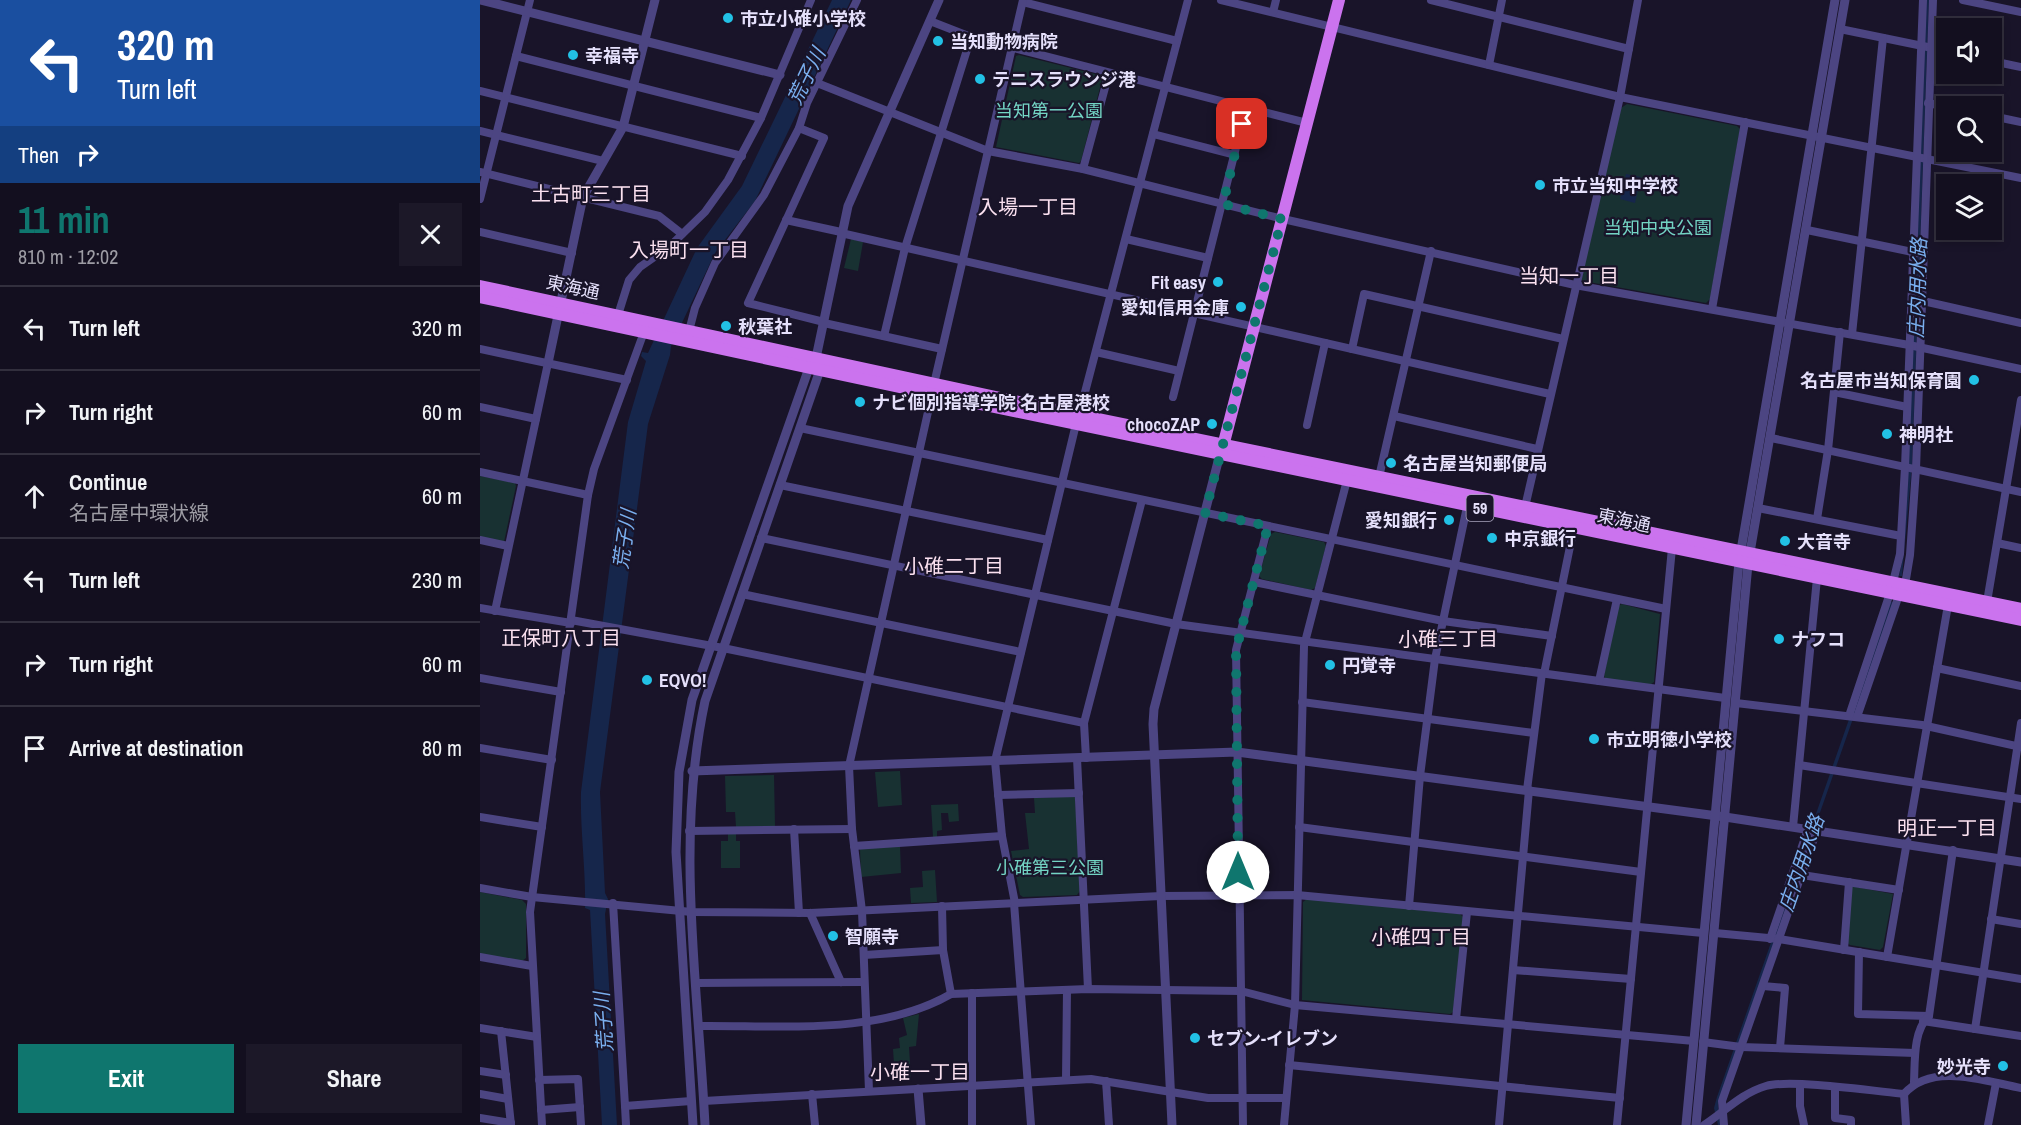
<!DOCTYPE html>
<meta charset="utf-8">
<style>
:root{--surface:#130f1f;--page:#1c1828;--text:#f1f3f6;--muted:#9d9ca4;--line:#322f3d;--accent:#0f766e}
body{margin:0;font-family:"Archivo Narrow","Noto Sans JP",sans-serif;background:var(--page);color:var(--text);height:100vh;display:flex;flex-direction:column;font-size:22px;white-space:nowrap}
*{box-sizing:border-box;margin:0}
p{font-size:20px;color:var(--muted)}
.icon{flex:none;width:33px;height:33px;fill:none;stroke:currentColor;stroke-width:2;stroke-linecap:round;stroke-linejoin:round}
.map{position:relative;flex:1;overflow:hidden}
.side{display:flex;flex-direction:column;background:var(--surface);width:480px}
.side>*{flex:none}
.top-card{background:#1a4fa0;color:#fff;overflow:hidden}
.buttons{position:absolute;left:1456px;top:18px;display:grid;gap:12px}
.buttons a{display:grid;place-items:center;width:66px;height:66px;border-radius:0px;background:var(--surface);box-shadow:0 3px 9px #0003,0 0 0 2px var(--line);font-size:30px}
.pin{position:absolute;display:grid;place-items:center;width:51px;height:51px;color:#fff;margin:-26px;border-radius:12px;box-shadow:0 3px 9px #0006}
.me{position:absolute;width:66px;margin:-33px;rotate:0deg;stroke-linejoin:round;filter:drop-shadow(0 0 4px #0008)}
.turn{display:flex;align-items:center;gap:21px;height:126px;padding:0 18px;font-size:27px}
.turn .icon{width:78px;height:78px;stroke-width:2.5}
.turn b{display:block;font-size:42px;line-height:51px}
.then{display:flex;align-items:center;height:57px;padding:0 18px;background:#0003;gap:12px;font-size:22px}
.round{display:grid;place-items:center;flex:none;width:63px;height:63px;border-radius:0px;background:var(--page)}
.summary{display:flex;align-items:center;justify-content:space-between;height:102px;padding:0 18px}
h1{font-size:36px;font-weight:800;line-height:45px;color:var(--accent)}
.cta{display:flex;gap:12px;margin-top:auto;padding:12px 18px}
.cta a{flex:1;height:69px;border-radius:0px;background:var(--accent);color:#fff;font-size:24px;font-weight:800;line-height:69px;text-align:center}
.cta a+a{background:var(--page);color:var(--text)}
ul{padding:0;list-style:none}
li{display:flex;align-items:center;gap:18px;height:84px;padding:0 18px;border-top:2px solid var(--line)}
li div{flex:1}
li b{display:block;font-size:22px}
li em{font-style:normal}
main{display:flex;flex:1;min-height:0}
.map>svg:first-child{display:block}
.green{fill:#183132}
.water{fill:#16264b}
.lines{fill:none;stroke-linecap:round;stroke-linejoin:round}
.minor{stroke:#4c4582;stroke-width:8}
.tertiary{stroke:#4c4582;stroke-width:9}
.primary{stroke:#cb73ee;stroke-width:12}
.route{stroke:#0f766e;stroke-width:10;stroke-dasharray:0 18}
.poi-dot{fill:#22c1e5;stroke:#191429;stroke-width:2}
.labels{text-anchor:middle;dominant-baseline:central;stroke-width:4.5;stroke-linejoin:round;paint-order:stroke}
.shield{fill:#191429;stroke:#a8a3bc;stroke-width:1.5}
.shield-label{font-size:16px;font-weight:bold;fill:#e5e0fb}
.poi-label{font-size:18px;font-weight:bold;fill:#e5e0fb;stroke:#191429;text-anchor:start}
.park-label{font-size:18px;fill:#73d4c4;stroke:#191429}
.street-label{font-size:18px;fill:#e5e0fb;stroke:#191429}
.water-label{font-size:20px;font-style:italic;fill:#7aafef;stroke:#191429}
.neighbourhood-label{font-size:20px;fill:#fbe1f0;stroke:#191429}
</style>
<main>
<section class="side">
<div class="top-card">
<div class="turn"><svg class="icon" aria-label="left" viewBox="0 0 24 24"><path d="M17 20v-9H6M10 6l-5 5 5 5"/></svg><div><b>320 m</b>Turn left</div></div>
<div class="then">Then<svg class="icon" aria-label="right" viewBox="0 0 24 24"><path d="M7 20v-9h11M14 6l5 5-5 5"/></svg></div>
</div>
<div class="summary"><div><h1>11 min</h1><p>810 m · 12:02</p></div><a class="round"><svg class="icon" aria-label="close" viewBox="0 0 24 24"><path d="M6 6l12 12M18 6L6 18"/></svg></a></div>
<ul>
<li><svg class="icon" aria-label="left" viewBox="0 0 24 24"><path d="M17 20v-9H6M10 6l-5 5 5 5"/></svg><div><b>Turn left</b></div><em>320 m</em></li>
<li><svg class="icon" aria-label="right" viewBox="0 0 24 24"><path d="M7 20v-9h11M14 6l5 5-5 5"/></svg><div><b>Turn right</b></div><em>60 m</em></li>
<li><svg class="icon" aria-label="ahead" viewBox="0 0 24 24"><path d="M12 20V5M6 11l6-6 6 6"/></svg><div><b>Continue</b><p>名古屋中環状線</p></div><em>60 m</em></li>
<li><svg class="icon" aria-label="left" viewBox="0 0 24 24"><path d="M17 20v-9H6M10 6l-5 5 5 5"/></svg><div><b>Turn left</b></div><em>230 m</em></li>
<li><svg class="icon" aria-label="right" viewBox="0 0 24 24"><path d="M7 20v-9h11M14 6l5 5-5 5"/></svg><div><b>Turn right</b></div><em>60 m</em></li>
<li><svg class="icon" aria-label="arrive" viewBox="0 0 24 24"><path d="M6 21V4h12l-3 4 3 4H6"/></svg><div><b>Arrive at destination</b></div><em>80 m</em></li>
</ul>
<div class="cta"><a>Exit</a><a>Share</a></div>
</section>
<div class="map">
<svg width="1541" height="1125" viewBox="0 0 1541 1125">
<rect width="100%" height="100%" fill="#191429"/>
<!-- green -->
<g class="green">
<polygon points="539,55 623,76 601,161 599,163 516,147 536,56"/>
<polygon points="1147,104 1257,126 1260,129 1230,299 1226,303 1103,281 1100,278 1141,108"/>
<polygon points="371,239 383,242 378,271 364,268"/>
<polygon points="0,476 35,483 36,486 24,542 0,537"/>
<polygon points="795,532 844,542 846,546 835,588 831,590 782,579 779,576 791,534"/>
<polygon points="1142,604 1180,614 1174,682 1170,685 1126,679 1124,676 1138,606"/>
<polygon points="420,771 422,805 398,807 395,772"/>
<polygon points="294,775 295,826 256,827 255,812 246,812 245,776"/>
<polygon points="595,796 600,891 597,895 543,897 540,895 531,851 549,849 545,813 555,813 554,798"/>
<polygon points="478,804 479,821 469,822 468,813 461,813 462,830 457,831 457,837 453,837 451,805"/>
<polygon points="248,834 256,834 256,841 260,841 260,868 241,868 241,841 248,841"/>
<polygon points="420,846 421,873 381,877 380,849"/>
<polygon points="455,870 457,902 431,903 430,888 443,887 442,871"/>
<polygon points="1371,886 1413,894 1403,947 1400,950 1370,945 1366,942"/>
<polygon points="0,892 42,900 46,904 46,958 42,961 0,954"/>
<polygon points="827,899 980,914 983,917 973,1012 970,1014 822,1000 823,902"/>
<polygon points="439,1014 436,1046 429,1047 431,1078 415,1079 413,1049 420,1048 419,1038 427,1035 423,1018"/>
</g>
<!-- water -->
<g class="water">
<path d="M352 0H371L275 201 235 253 191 346 190 355 168 424 120 792 125 893 128 899 125 914 137 1125H122L110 910 105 908C106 869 100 831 101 792L148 422 166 361 161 356 162 352 168 353 217 248 262 186Z"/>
<polygon points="1446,0 1449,0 1432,465 1422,576 1419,576 1424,553"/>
<polygon points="1146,174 1161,177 1155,203 1140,199"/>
<polygon points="1410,602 1414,602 1240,1097 1238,1105 1241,1125 1238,1125 1234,1108 1237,1097"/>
</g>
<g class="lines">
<!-- minor -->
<g class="minor">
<polyline points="741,0 1140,97 1541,178"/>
<polyline points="951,0 1149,49"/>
<polyline points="1483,0 1541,12"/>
<polyline points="543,2 697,41"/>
<polyline points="793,12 796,0"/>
<polyline points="450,21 491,37 827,123"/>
<polyline points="1360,29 1467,51"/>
<polyline points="36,56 281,118"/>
<polyline points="1512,61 1541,67"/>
<polyline points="1009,65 1022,0"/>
<polyline points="337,83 508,151 603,169 803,219 1095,285 1429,345 1541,369"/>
<polyline points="0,91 262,156"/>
<polyline points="1448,103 1467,107"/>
<polyline points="1512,116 1541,122"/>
<polyline points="319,128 344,138 268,303 344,322"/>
<polyline points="0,131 123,161"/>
<polyline points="673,134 755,155"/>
<polyline points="603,169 629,73"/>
<polyline points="0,172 179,216 202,234"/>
<polyline points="0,199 50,0"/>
<polyline points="306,220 361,232"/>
<polyline points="1327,230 1437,253"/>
<polyline points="0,232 92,253"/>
<polyline points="361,233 1070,394"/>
<polyline points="646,239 728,258"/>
<polyline points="1443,301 1541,323"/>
<polyline points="1232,309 1265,122"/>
<polyline points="138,315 149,280 160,267 190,246 225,212 248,180 281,118 331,0"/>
<polyline points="344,323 462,349"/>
<polyline points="209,331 215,308 235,263 284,195 319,128 327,103 377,0"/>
<polyline points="1372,334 1403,38"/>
<polyline points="404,336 425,248 491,37"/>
<polyline points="0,349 147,380"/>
<polyline points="872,349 884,294 1083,339"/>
<polyline points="616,352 699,371"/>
<polyline points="454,384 543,0"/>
<polyline points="1354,392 1427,407"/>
<polyline points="693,397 766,108"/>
<polyline points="0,407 56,419"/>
<polyline points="599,415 708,0"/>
<polyline points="914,416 1057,449"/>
<polyline points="827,425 845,343"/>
<polyline points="320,428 1186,609"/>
<polyline points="1291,438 1541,492"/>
<polyline points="0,472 108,495"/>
<polyline points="899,477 951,251"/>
<polyline points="300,485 568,540"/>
<polyline points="1045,507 1140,97 1158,0"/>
<polyline points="1278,508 1421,536"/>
<polyline points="1337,519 1348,450 1360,332"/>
<polyline points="281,538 696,624 1245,698"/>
<polyline points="0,540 28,546"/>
<polyline points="1517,543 1541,548"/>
<polyline points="774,582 963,621 1072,636"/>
<polyline points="1413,582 1420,554 1425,467 1443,0"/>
<polyline points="1425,585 1430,555 1436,469 1453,0"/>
<polyline points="262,594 541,652"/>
<polyline points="1507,602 1541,400"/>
<polyline points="0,608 91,623"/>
<polyline points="15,611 68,363"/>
<polyline points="91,620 243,648 604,723"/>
<polyline points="1457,668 1541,686"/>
<polyline points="1064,674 1094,527"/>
<polyline points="0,678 81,692"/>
<polyline points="1119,681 1137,599"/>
<polyline points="822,702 1054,733"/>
<polyline points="1256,703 1442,725 1541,747"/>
<polyline points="1369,716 1410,593"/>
<polyline points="1377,717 1419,595"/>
<polyline points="0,748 72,760"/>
<polyline points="597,758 608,989"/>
<polyline points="606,758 604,723 662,500"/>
<polyline points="1319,765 1541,799"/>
<polyline points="1047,790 1062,673"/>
<polyline points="518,795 599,793"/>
<polyline points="0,817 62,827"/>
<polyline points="819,827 1161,872"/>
<polyline points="1313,827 1337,578"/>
<polyline points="314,829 319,913"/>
<polyline points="209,831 372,829"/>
<polyline points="374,846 522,836"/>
<polyline points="1322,875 1419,890"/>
<polyline points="0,888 52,897 212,912 330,913 681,896 817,895 1223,933"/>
<polyline points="133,903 145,1106 211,1101"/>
<polyline points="534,903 551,1125"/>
<polyline points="535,903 522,836 515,761 596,424"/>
<polyline points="462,906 463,950 471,994 608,989 761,991 815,1005 1214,1041"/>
<polyline points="929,906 940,776 955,659 988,502"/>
<polyline points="330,913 361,982"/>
<polyline points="1511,919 1541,924"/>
<polyline points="1235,933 1299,939 1541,979"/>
<polyline points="1290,939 1328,829"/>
<polyline points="1364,950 1369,882"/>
<polyline points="1379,952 1378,1014 1449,1016"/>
<polyline points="384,955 463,950"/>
<polyline points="0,957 52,966"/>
<polyline points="1407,957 1468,605"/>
<polyline points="1033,970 1151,979"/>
<polyline points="217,983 383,982"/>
<polyline points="1283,986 1305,988 1300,1048"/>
<polyline points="492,993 492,1125"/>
<polyline points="976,1019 987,912"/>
<polyline points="1443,1021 1541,1036"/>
<path d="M219 1026C301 1025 398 1036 471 994"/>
<polyline points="0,1028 57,1037"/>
<polyline points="1495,1029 1541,723"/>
<polyline points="21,1031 31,1125"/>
<polyline points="1223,1042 1261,1047 1435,1053"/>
<polyline points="809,1065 1140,1098"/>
<polyline points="0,1071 26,1075"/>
<polyline points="59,1080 98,1079 101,1125"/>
<polyline points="586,1080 587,990"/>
<polyline points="626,1081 629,1125"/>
<path d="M1434 1082C1435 1062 1433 1030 1449 1016L1473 850"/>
<polyline points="1320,1085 1320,1106 1324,1125"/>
<polyline points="1355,1088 1355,1118 1371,1120 1371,1125"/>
<polyline points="389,1091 382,911 372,829 369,766 452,394"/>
<polyline points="0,1094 28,1099"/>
<polyline points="332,1094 335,1125"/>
<polyline points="1424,1094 1426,1125"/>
<polyline points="224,1101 611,1079 728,1098 806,1098"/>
<polyline points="145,1106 146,1125"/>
<polyline points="61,1110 100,1107"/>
<polyline points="0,1118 31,1123"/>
<polyline points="62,1125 50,912 108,495 114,469 164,332"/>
<polyline points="763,1125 756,650 788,526"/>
<polyline points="804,1125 815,1005 824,646 867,480"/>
<polyline points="1019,1125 1049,790"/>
<polyline points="1137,1125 1192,548"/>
<path d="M1224 1125C1244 1112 1262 1093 1286 1086 1310 1079 1394 1091 1424 1094 1452 1062 1504 1081 1541 1088"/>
<polyline points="1244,1125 1242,1101 1337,830"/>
<polyline points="1508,1125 1516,1083"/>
</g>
<!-- tertiary -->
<g class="tertiary">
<polyline points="1,0 300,75"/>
<polyline points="68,363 103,197 143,127 175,0"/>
<polyline points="212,771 757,752 1245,817 1541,862"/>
<polyline points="438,1089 441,1125"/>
<polyline points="213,1125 196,852 199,772 212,700 330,365"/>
<path d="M225 1125C218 984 195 841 225 701L340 370 336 358 368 206 459 0"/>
<polyline points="692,1125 673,724 674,709 740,454"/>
<polyline points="1206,1125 1259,562 1355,0"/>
<polyline points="1216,1125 1268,564 1365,0"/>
</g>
<!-- primary -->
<g class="primary">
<polyline points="0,286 599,415 1541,609"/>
<polyline points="0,297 452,394 1541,620"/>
<polyline points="742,450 859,0"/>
</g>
</g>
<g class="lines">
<!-- route -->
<polyline class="route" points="758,872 756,650 788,526 725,513 802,219 743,204 762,124"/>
</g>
<!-- markers -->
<g class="poi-dot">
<circle cx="248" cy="18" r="6"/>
<circle cx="458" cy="41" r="6"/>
<circle cx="93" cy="55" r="6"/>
<circle cx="500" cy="79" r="6"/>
<circle cx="1060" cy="185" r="6"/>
<circle cx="738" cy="282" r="6"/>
<circle cx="761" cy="307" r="6"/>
<circle cx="246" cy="326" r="6"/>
<circle cx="1494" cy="380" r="6"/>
<circle cx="380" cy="402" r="6"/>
<circle cx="732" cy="424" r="6"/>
<circle cx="1407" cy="434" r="6"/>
<circle cx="911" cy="463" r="6"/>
<circle cx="969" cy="520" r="6"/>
<circle cx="1012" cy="538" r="6"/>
<circle cx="1305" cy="541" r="6"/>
<circle cx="1299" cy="639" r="6"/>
<circle cx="850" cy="665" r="6"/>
<circle cx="167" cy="680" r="6"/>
<circle cx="1114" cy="739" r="6"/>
<circle cx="353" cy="936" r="6"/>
<circle cx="715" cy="1038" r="6"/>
<circle cx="1523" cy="1066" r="6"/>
</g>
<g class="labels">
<!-- shield labels -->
<rect class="shield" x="986.5" y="495" width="27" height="26" rx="4.5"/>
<g class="shield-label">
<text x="1000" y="508">59</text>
</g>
<!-- poi labels -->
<g class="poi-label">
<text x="260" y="18">市立小碓小学校</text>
<text x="470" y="41">当知動物病院</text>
<text x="105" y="55">幸福寺</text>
<text x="512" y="79">テニスラウンジ港</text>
<text x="1072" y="185">市立当知中学校</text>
<text x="726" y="282" text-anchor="end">Fit easy</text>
<text x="749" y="307" text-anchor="end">愛知信用金庫</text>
<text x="258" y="326">秋葉社</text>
<text x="1482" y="380" text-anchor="end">名古屋市当知保育園</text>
<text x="392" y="402">ナビ個別指導学院 名古屋港校</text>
<text x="720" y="424" text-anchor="end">chocoZAP</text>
<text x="1419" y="434">神明社</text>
<text x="923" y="463">名古屋当知郵便局</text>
<text x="957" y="520" text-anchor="end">愛知銀行</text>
<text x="1024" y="538">中京銀行</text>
<text x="1317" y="541">大音寺</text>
<text x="1311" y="639">ナフコ</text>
<text x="862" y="665">円覚寺</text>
<text x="179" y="680">EQVO!</text>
<text x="1126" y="739">市立明徳小学校</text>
<text x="365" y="936">智願寺</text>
<text x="727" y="1038">セブン-イレブン</text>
<text x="1511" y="1066" text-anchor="end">妙光寺</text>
</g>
<!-- park labels -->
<g class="park-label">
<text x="569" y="110">当知第一公園</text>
<text x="1178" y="227">当知中央公園</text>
<text x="570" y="867">小碓第三公園</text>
</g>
<!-- street labels -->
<g class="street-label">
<text transform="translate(93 287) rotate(12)">東海通</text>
<text transform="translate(1144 520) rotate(12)">東海通</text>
</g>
<!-- water labels -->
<g class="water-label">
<text transform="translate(326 76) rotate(-64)">荒子川</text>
<text transform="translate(1437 288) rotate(-88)">庄内用水路</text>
<text transform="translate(144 539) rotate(-82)">荒子川</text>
<text transform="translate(1321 863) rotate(-71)">庄内用水路</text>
<text transform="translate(123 1022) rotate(-94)">荒子川</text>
</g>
<!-- neighbourhood labels -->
<g class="neighbourhood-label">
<text x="111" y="193">土古町三丁目</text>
<text x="548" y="206">入場一丁目</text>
<text x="209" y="249">入場町一丁目</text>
<text x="1089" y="275">当知一丁目</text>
<text x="474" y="565">小碓二丁目</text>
<text x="81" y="637">正保町八丁目</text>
<text x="968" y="638">小碓三丁目</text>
<text x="1467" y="827">明正一丁目</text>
<text x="941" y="936">小碓四丁目</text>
<text x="440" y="1071">小碓一丁目</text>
</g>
</g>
</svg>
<div class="buttons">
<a><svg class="icon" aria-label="sound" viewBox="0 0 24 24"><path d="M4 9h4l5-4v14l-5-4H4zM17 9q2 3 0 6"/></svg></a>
<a><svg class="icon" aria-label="search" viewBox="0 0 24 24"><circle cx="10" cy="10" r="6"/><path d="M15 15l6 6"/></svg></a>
<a><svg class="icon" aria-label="layers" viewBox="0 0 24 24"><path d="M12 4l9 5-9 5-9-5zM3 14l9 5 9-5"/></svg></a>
</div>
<div class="pin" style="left:762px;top:124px;background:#d93025"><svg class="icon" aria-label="arrive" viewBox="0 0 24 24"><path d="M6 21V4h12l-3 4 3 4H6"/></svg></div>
<svg class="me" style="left:758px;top:872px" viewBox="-20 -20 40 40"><circle r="19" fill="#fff"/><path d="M0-13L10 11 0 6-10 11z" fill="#0f766e"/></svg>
</div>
</main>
